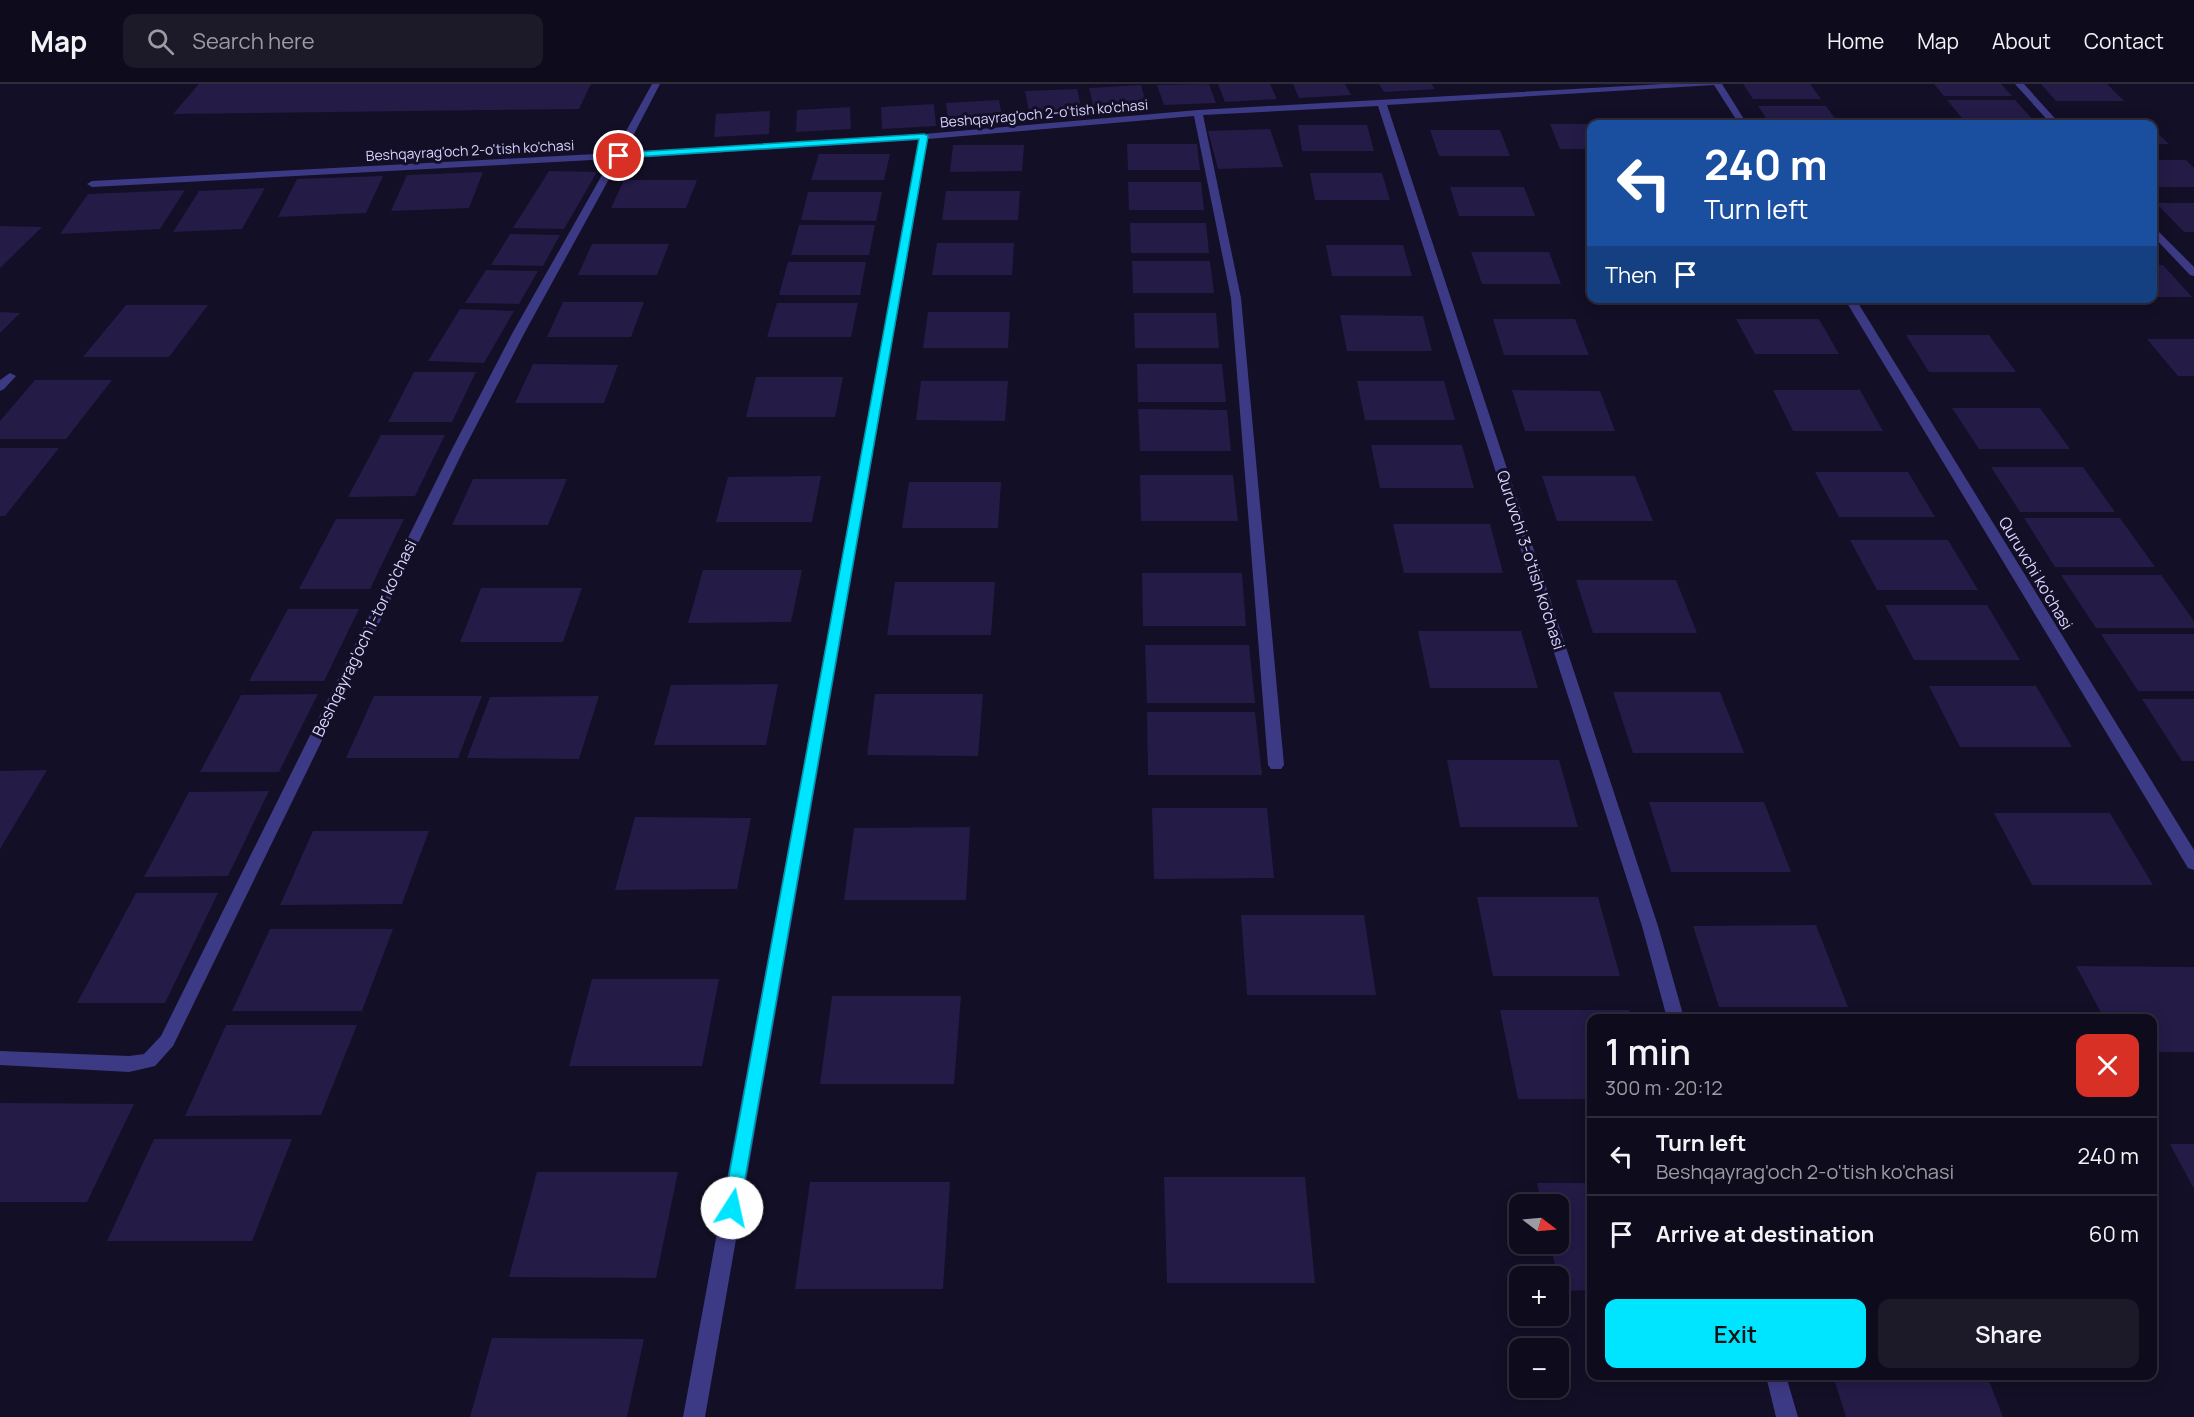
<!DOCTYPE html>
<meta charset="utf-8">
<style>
:root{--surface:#0e0b1c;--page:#1c1929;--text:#f1f3f6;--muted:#9b9ba3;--line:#2e2b3b;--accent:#00e5ff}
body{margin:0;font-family:Manrope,sans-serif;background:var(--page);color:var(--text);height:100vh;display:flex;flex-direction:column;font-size:22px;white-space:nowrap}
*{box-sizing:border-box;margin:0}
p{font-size:20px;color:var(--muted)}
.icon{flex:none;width:33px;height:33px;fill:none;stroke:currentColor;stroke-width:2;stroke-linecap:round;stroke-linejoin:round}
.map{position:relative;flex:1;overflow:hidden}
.side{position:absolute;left:1587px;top:930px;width:570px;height:366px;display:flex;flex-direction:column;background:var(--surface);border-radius:12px;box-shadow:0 3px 15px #0003,0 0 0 2px var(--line)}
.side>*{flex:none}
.hud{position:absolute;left:1587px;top:36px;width:570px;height:183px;border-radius:12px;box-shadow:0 3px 15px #0003,0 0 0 2px var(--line);background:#1a4fa0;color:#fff;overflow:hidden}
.needle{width:39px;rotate:106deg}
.fabs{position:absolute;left:1509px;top:1110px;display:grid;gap:12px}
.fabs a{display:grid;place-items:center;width:60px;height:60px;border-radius:12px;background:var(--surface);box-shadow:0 3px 15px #0003,0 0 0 2px var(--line);font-size:30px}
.pin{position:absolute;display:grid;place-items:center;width:51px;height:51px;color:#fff;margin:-26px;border:3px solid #fff;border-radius:50%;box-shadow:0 2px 6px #0007}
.me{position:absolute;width:66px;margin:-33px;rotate:10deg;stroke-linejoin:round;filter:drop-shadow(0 0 4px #0008)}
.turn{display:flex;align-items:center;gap:21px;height:126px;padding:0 18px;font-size:27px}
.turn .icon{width:78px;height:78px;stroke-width:2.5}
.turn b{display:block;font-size:42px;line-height:51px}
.then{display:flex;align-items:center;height:57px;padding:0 18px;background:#0003;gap:12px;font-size:22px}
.round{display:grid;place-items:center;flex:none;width:63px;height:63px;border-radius:12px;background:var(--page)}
.overview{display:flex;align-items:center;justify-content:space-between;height:102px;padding:0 18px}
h1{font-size:36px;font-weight:600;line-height:45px}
.cta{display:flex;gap:12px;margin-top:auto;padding:12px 18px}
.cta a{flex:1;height:69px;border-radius:12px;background:var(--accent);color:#111;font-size:24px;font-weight:600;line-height:69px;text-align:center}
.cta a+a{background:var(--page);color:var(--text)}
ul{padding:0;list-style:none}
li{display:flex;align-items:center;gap:18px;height:78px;padding:0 18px;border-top:2px solid var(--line)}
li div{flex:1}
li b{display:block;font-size:22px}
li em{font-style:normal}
header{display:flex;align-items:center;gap:36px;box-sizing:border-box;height:84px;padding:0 30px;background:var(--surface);border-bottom:2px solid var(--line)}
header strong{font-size:28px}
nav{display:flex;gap:33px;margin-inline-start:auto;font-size:21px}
.search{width:420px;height:54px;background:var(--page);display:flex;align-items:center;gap:15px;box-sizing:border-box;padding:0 21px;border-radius:12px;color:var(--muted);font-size:22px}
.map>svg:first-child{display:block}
.building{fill:#241b47}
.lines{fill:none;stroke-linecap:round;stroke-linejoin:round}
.minor{fill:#3d3a85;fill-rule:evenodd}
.route{fill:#00e5ff;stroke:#0095a6;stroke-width:1.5}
.labels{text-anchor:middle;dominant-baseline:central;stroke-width:6;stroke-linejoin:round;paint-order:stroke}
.far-street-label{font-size:14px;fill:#d9d4ff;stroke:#130f26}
.street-label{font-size:16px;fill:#d9d4ff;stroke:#130f26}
</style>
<header>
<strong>Map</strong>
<div class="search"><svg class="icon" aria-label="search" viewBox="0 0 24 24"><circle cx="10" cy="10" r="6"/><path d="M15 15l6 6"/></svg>Search here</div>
<nav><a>Home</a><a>Map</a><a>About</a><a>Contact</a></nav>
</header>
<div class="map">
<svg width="2194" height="1333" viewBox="0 0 2194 1333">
<rect width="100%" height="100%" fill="#130f26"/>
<!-- building -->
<g class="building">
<polygon points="199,0 591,0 579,25 173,30"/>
<polygon points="1209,0 1216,19 1164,21 1157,1"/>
<polygon points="1218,0 1270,0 1277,15 1225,18"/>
<polygon points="1293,0 1345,0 1351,11 1299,14"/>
<polygon points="1379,0 1431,0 1435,5 1384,8"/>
<polygon points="1743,0 1810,0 1821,15 1753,15"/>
<polygon points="1934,0 2001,0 2012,12 1944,12"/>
<polygon points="2041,0 2107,0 2124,17 2056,17"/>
<polygon points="1141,1 1147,22 1094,25 1089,4"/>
<polygon points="1077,5 1082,26 1029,28 1025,7"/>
<polygon points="999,16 1003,38 948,41 946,19"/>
<polygon points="1947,16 2015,16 2037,40 1967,40"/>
<polygon points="934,20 936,42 882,45 881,23"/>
<polygon points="1758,22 1826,22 1839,40 1770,40"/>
<polygon points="850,23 851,45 796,48 797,26"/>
<polygon points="770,27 769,50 714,53 716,30"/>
<polygon points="2075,35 2144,35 2149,40 2080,40"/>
<polygon points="1550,40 1592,40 1592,65 1560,65"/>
<polygon points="1298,41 1367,41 1374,67 1302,67"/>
<polygon points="2152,44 2169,60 2152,60"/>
<polygon points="1270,45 1283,83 1218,85 1208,47"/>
<polygon points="1430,46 1500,46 1510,72 1439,72"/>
<polygon points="1127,60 1197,60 1200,86 1128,86"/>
<polygon points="953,61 1024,61 1022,87 950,88"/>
<polygon points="819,70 890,70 884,96 811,96"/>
<polygon points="2152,76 2186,76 2194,84 2194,103 2152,103"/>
<polygon points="549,87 597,88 564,145 513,144"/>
<polygon points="483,88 469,124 391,127 407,91"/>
<polygon points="1310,89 1382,89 1390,116 1315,116"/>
<polygon points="383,92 366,129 278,133 297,95"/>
<polygon points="624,96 697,96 686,124 611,124"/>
<polygon points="1128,98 1201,98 1204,126 1129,126"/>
<polygon points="1450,103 1524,103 1535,132 1459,132"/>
<polygon points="265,104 242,145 173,148 199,107"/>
<polygon points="185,106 160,145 60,150 88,110"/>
<polygon points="946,107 1020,107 1018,136 942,136"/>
<polygon points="808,108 882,108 876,137 801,136"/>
<polygon points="2156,119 2194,119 2194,148 2184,148"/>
<polygon points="1130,139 1206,139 1209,169 1131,169"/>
<polygon points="799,141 875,141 869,171 791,171"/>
<polygon points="0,142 42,143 0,184"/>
<polygon points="510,150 560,151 543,182 491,181"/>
<polygon points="937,159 1014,159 1012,191 932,191"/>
<polygon points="592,160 669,160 657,191 578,191"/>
<polygon points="1326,161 1403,161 1412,192 1332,192"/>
<polygon points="1471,168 1549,168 1561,200 1482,200"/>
<polygon points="1132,177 1210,177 1214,209 1133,209"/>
<polygon points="788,178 866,178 860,211 779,211"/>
<polygon points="2152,181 2163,181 2192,213 2152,213"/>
<polygon points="486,186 538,187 519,220 465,219"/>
<polygon points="563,218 644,218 631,253 547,253"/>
<polygon points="777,219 858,219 851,253 767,253"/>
<polygon points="126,221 208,221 169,273 83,273"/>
<polygon points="460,225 514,227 484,279 428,277"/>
<polygon points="0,228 20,229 0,249"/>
<polygon points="928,228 1010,228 1008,264 923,264"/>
<polygon points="1134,229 1216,229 1219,264 1135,264"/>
<polygon points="1340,231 1423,232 1432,267 1347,267"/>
<polygon points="1493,235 1575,235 1589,271 1504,271"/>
<polygon points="1736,235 1819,235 1839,270 1755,270"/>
<polygon points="1906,251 1989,251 2016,288 1929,288"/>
<polygon points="2147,255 2194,255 2194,292 2178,292"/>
<polygon points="533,280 618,281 604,319 515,319"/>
<polygon points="1137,280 1222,280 1226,318 1138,318"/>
<polygon points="414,288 476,288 452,338 388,338"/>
<polygon points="756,293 843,293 835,333 746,333"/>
<polygon points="35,296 112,296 66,355 0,355 0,337"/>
<polygon points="921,297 1008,297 1005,337 916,336"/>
<polygon points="1357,297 1444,297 1455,336 1365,336"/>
<polygon points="1512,306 1600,307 1615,347 1525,347"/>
<polygon points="1773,306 1860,306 1883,347 1793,347"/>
<polygon points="1952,324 2040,324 2070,365 1979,365"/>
<polygon points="1138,325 1227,326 1231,367 1140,367"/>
<polygon points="381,351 445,351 415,412 348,413"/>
<polygon points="1371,361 1462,361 1474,404 1380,404"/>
<polygon points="0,364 59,364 5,432 0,432"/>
<polygon points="1991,383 2083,383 2115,428 2020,428"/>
<polygon points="1815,388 1908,388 1935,433 1839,433"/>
<polygon points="1140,391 1233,391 1238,437 1141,437"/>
<polygon points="821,392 812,438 716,438 728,393"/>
<polygon points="1542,392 1635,392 1653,437 1557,437"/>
<polygon points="473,395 567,395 548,441 452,441"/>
<polygon points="909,398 1001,398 998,444 902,444"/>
<polygon points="2024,434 2120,434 2155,483 2055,483"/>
<polygon points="336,435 404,435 370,505 299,505"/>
<polygon points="1393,440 1490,440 1503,489 1404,489"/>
<polygon points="1850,456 1948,456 1978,506 1877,506"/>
<polygon points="703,486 802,486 791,538 688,539"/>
<polygon points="1142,489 1242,489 1246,542 1143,542"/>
<polygon points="2061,491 2161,491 2194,537 2194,544 2096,544"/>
<polygon points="1576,496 1676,496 1697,549 1593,549"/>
<polygon points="895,498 995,498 991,551 887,551"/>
<polygon points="481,504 582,504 563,558 460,558"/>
<polygon points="1885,521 1987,521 2020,576 1914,576"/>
<polygon points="288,525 359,525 324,597 249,597"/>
<polygon points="1418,547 1521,547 1538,604 1430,604"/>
<polygon points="2101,550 2194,550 2194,607 2138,607"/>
<polygon points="1145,561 1249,561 1255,619 1147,619"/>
<polygon points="778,600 766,661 654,661 671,601"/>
<polygon points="1929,602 2036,602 2072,663 1960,663"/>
<polygon points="1613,608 1720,608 1744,669 1633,669"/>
<polygon points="318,610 279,688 200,688 241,611"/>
<polygon points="875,610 983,610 978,672 867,671"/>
<polygon points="374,612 482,612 458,674 346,674"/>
<polygon points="599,612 579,675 467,674 490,613"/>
<polygon points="2142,615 2194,615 2194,677 2182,677"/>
<polygon points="1147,628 1255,628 1262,691 1148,691"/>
<polygon points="1447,676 1559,676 1578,743 1460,743"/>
<polygon points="47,686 0,765 0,687"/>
<polygon points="269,707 228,792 144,793 189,708"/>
<polygon points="1649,718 1764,718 1791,788 1671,788"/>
<polygon points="1152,724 1267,724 1274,794 1154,795"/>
<polygon points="1994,729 2110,729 2153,801 2032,801"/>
<polygon points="635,733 751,734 737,805 615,806"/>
<polygon points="970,743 966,816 844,816 854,744"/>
<polygon points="313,747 429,747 402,820 280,821"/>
<polygon points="136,809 218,809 165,919 77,919"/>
<polygon points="1477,813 1598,813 1620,892 1493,892"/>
<polygon points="1241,831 1364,831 1376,911 1247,911"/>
<polygon points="1816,841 1848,923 1719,923 1693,842"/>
<polygon points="270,845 393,845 362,927 232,927"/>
<polygon points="2076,882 2194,883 2194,968 2152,968 2152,934 2104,934"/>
<polygon points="592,895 719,895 702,982 569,982"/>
<polygon points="832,912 961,912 954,1000 820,1000"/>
<polygon points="1500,926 1629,926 1631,934 1592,934 1592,1015 1518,1015"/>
<polygon points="226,941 357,941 321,1031 185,1032"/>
<polygon points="0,1019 134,1020 87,1118 0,1118"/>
<polygon points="154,1055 292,1055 252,1157 107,1157"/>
<polygon points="2170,1060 2194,1060 2194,1105"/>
<polygon points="537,1088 678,1088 656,1194 509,1193"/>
<polygon points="1164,1093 1305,1093 1315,1199 1167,1199"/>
<polygon points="810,1098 950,1098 943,1205 795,1205"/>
<polygon points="1537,1099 1592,1099 1592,1206 1561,1207 1550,1160 1558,1160 1558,1120 1542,1120"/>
<polygon points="492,1254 644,1255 627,1333 470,1333"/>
<polygon points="1833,1292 1987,1292 2003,1333 1846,1333"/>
</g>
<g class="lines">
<!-- minor -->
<g class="minor">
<polygon points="652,0 660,0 624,69 924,50 1198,26 1663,0 1722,0 1747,40 1739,40 1714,1 1387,21 1658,842 1684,934 1667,934 1642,842 1378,22 1203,31 1241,214 1284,681 1281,685 1271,685 1268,681 1231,214 1194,32 928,55 705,1333 683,1333 919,56 620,75 525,248 463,367 173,962 155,982 129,988 0,981 0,967 129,972 144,970 161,952 451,367 513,248 611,75 92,103 87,100 92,97 614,69"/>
<polygon points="2015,0 2024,0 2060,40 2051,40"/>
<polygon points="2152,141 2194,183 2194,192 2190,191 2152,151"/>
<polygon points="1844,214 1855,214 2194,766 2194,786 2188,784"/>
<polygon points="10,289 16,292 4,305 0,307 0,296"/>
<polygon points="1766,1292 1786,1292 1798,1333 1776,1333"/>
</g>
</g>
<!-- route -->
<polygon class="route" points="924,50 928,52 740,1124 738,1129 732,1131 725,1129 723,1124 919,55 619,74 615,72 619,69"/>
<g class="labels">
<!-- far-street labels -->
<g class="far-street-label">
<text transform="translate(1044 29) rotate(-5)">Beshqayrag'och 2-o'tish ko'chasi</text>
<text transform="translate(470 66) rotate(-3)">Beshqayrag'och 2-o'tish ko'chasi</text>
</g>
<!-- street labels -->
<g class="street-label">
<text transform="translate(1531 476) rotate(72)">Quruvchi 3-o'tish ko'chasi</text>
<text transform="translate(2036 489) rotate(59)">Quruvchi ko'chasi</text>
<text transform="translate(364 554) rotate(-64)">Beshqayrag'och 1-tor ko'chasi</text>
</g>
</g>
</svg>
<div class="fabs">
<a><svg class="needle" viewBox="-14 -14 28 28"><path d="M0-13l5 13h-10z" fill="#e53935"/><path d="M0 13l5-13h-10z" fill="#9b9ba3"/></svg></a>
<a>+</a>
<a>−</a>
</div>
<div class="pin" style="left:619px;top:72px;background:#d93025"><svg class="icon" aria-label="arrive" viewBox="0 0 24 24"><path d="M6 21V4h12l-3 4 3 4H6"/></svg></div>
<svg class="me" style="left:732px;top:1124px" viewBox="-20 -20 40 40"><circle r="19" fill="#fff"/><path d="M0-13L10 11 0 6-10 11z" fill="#00e5ff"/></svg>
<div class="hud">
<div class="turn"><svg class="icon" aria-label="left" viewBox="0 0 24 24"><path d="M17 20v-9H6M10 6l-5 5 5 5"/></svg><div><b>240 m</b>Turn left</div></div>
<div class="then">Then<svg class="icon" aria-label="arrive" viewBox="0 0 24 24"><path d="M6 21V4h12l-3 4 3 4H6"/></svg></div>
</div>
<section class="side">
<div class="overview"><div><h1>1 min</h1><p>300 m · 20:12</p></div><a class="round" style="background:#d93025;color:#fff"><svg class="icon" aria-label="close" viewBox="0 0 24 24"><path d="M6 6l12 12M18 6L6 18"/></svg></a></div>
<ul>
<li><svg class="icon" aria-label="left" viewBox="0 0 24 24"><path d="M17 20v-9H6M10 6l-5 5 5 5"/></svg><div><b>Turn left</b><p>Beshqayrag'och 2-o'tish ko'chasi</p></div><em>240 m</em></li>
<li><svg class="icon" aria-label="arrive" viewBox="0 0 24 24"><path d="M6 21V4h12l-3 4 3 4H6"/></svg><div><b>Arrive at destination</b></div><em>60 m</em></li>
</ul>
<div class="cta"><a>Exit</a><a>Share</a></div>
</section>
</div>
